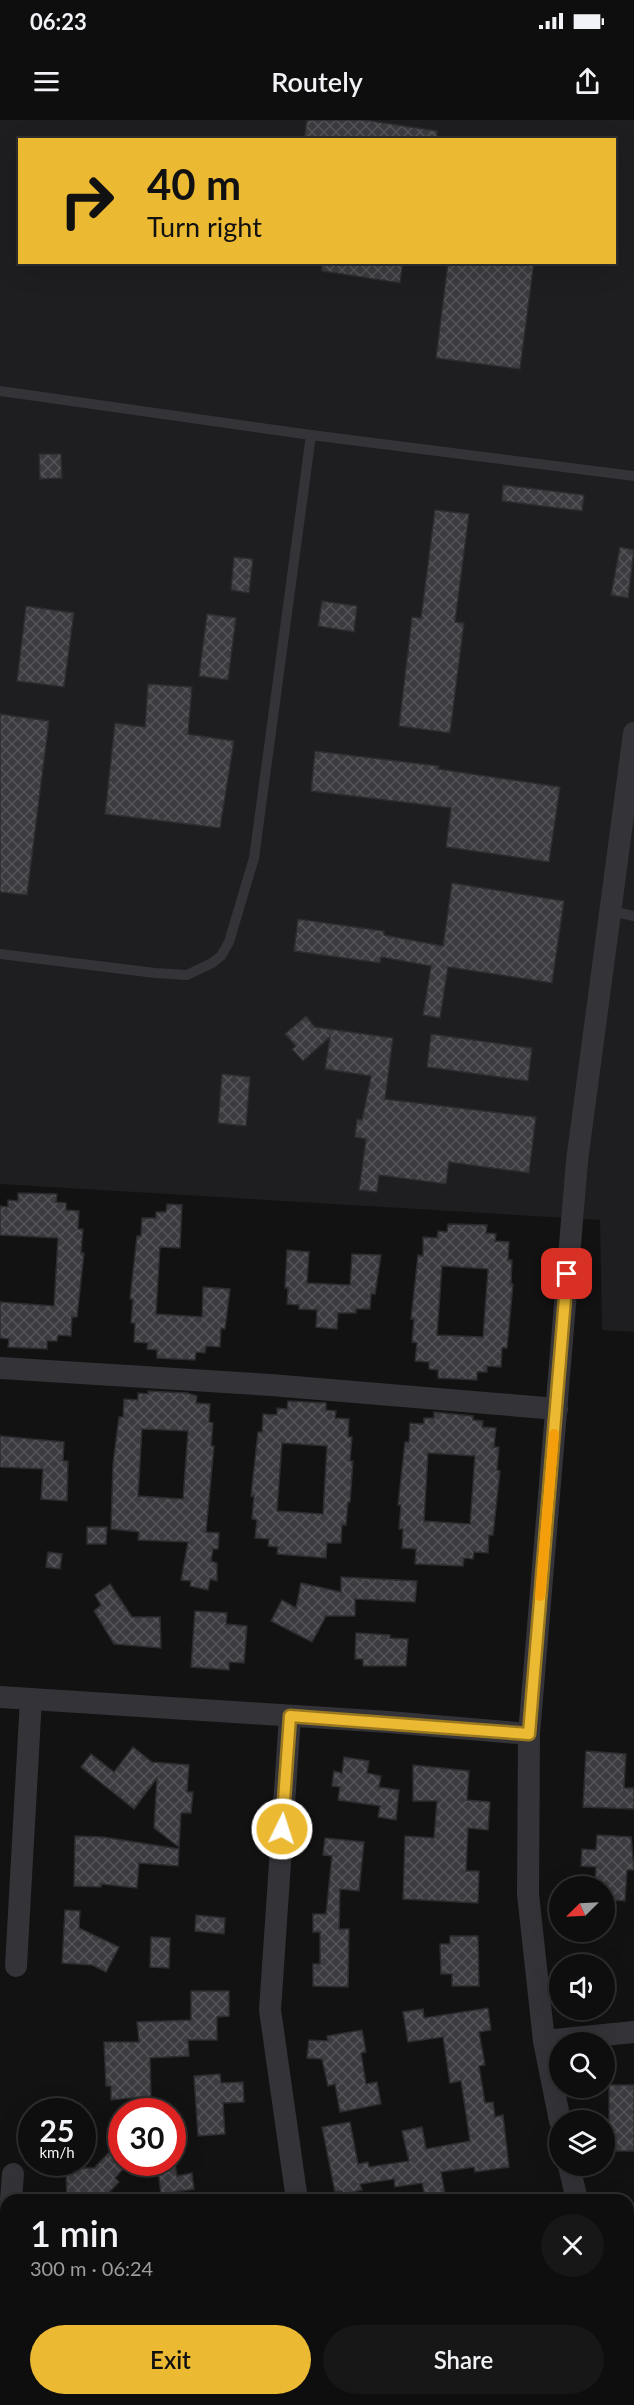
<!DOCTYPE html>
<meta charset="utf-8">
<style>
:root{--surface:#0e0e0e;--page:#171717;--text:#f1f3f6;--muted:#9b9c9e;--line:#2e2e2e;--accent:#ebb932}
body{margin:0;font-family:Lato,sans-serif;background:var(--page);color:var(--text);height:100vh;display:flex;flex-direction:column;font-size:22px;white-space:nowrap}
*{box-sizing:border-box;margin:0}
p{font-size:20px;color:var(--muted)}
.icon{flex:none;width:33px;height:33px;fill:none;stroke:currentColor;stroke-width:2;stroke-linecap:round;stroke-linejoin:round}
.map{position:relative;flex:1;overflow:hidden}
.panel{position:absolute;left:0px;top:2074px;width:634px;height:212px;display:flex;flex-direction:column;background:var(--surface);border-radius:18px 18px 0 0;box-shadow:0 6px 24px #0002,0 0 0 2px var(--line)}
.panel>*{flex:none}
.guide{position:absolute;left:18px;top:18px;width:598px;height:126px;border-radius:0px;box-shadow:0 6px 24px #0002,0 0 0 2px var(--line);background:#ebb932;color:#111;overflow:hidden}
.needle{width:39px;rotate:246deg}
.tools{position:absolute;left:549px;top:1756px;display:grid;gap:12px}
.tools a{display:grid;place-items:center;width:66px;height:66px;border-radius:50%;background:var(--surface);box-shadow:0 6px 24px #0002,0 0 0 2px var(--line);font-size:30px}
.speed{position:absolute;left:18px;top:1978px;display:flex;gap:12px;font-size:30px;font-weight:700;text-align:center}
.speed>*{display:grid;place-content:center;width:78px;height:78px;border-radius:50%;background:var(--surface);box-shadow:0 6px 24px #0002,0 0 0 2px var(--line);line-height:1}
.speed small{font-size:15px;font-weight:400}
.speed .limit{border:9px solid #d22;background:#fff;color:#111}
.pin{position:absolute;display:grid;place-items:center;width:51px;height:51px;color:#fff;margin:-26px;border-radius:12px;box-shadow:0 3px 9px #0006}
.me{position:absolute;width:66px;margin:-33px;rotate:4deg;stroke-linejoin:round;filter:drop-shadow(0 0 4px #0008)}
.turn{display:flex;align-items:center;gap:21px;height:126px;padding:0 30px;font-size:27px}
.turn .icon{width:78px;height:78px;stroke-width:2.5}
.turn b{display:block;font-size:42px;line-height:51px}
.round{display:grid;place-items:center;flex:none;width:63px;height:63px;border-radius:32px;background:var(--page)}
.summary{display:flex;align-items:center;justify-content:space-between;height:102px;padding:0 30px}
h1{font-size:36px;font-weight:600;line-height:45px}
.primary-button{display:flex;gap:12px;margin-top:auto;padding:12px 30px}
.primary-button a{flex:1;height:69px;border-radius:36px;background:var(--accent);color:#111;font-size:24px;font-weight:600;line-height:69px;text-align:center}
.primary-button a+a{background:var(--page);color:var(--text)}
.status{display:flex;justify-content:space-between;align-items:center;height:42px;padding:0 30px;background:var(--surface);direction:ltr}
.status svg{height:16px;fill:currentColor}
header{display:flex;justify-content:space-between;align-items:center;height:78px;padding:0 30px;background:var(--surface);font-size:27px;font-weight:600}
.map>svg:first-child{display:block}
.built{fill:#1e1e20;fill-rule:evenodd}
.building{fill:url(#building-cross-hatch);stroke:#2c2c2f;stroke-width:1.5;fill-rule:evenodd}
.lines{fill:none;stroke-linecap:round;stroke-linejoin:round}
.lane{stroke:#333338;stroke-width:10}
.street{stroke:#333338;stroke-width:22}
.route-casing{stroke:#997820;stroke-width:15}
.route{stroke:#ebb932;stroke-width:10}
.slow{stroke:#f59e0b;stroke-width:10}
</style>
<div class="status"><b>06:23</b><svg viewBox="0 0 49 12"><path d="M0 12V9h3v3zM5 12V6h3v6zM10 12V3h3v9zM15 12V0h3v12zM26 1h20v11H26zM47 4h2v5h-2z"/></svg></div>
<header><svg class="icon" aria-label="menu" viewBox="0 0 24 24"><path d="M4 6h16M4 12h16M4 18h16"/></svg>Routely<svg class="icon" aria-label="share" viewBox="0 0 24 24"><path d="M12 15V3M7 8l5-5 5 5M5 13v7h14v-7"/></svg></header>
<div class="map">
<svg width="634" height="2285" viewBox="0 0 634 2285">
<defs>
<pattern id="building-cross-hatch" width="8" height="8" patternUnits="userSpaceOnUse" patternTransform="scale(1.5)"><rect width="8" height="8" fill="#3c3c40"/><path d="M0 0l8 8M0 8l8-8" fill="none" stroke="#555559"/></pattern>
</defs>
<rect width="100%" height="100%" fill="#121213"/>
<!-- built -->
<path class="built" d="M0 0H634V1212L602 1210 600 1100 0 1064ZM20 20H615V142H20Z"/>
<!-- building -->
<g class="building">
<polygon points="307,0 365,0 437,11 437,20 304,20"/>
<polygon points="322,142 403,142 400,163 322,151"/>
<polygon points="448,142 534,142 520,249 436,238"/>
<polygon points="39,334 61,334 62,358 40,359"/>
<polygon points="503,365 584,375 582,391 502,381"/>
<polygon points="435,390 469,394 455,502 464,503 450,613 399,606 412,497 421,498"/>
<polygon points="620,427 634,430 628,478 611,475"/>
<polygon points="234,437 253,439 249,473 231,470"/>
<polygon points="322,481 357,486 354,512 318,506"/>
<polygon points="26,486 74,493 64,567 17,561"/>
<polygon points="207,494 236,498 228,560 199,556"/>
<polygon points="148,564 192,567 188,614 234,621 220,708 105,694 115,603 145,607"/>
<polygon points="0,594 49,601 27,775 0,772"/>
<polygon points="315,631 439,646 438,649 560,667 549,742 446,727 451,688 311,671"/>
<polygon points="452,763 564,781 552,863 448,847 440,898 423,895 431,846 381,837 380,843 294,831 298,799 384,811 384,815 443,826"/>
<polygon points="306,896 315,907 393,918 385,979 536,997 529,1053 449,1042 446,1064 379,1055 377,1072 359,1070 366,1019 355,1017 357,999 362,1000 371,956 325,949 330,917 303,941 292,929 296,926 285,914"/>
<polygon points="431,914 532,928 528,961 427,947"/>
<polygon points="222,954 250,957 246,1006 218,1003"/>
<polygon points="18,1073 57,1074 56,1082 66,1083 66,1090 79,1091 78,1109 83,1109 81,1133 84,1133 77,1197 72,1197 71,1216 58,1215 57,1221 47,1221 47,1229 8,1227 9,1219 0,1218 0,1182 54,1186 58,1118 0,1115 0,1086 8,1087 8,1080 18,1081"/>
<polygon points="167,1084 182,1085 180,1128 160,1127 156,1194 202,1197 203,1167 230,1169 225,1209 221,1208 220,1227 206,1226 205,1233 196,1232 195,1240 157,1238 157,1230 147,1229 148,1223 134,1222 135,1203 131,1203 133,1179 130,1179 137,1116 141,1116 142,1098 156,1098 156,1092 166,1092"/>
<path d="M448 1104 487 1105 486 1113 496 1114 495 1121 509 1122 508 1140H512L511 1164H513L507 1228H502L501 1247 487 1246V1252H477V1260L438 1258V1250L429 1249V1242L415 1241 417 1223 412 1222 414 1199H411L418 1135 423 1136V1117L437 1118 438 1111 447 1112ZM442 1146 488 1149 483 1217 437 1215Z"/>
<polygon points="287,1130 309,1132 307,1163 350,1165 352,1134 381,1135 375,1174 371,1174 370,1189 356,1189 356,1193 338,1193 337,1209 316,1207 317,1190 299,1189 299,1185 287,1184 288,1168 285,1168"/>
<path d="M148 1271 187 1273 197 1276 196 1283 210 1284 209 1302 213 1303 211 1326H214L206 1412 219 1413 218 1429H213L211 1441 217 1443V1461L210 1459 208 1470 190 1466 191 1461 181 1460 188 1422 138 1420 139 1412 111 1409 113 1344 119 1297H123L124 1279 138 1280V1273L148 1274ZM142 1309 188 1311 183 1379 138 1376Z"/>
<path d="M288 1281 326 1283V1290L336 1291 335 1298 349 1299 348 1317H352L350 1341H353L350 1382H348L346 1405H342L341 1423H327L326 1438 277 1434 278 1427 268 1426 269 1419 255 1418 257 1400 252 1399 254 1376H251L258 1312H262L263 1294 277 1295V1288L287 1289ZM282 1323 327 1326 323 1394 277 1391Z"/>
<path d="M434 1292 473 1296V1300L483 1301 482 1307 496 1308 494 1327H499L497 1350 500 1351 493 1415H489L488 1433 474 1432 473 1439 464 1438 463 1446 415 1444 416 1429 402 1428 403 1409H399L401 1385H398L405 1322H409L410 1303 424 1304V1298H434ZM428 1333 475 1336 470 1404 424 1401Z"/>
<polygon points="0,1316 64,1322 63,1341 68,1341 67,1381 41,1379 43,1349 0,1347"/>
<polygon points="87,1407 107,1407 106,1424 87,1424"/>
<polygon points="48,1432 62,1434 60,1449 46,1447"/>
<polygon points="341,1457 417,1461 415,1482 355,1479 355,1496 326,1496 312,1522 271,1501 282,1480 296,1488 301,1463 341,1472"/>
<polygon points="110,1464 132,1497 160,1497 161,1528 114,1524 94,1491 101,1485 95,1475"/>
<polygon points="195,1491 227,1493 226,1504 247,1506 244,1543 229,1542 229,1550 191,1547"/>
<polygon points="356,1513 390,1515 390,1518 408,1519 406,1546 363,1546 363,1539 355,1539"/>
<polygon points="133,1627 152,1642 189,1645 187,1672 193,1672 191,1693 181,1693 179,1727 154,1708 157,1658 134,1689 81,1647 91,1634 114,1652"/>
<polygon points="586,1631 626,1634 624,1668 634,1668 634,1689 583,1687"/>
<polygon points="344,1637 369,1641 367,1653 381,1656 379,1667 399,1670 396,1700 378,1697 380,1686 338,1680 340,1667 332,1666 334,1651 342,1653"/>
<polygon points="413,1645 469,1651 467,1680 490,1682 488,1710 468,1708 466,1751 479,1751 478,1783 403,1779 405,1716 434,1718 437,1681 413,1681"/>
<polygon points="597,1715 631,1717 634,1750 627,1750 625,1781 604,1779 604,1767 595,1767 596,1747 581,1746 582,1729 596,1730"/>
<polygon points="75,1716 103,1717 179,1729 178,1746 139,1743 137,1768 101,1764 101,1767 74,1766"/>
<polygon points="325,1718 364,1722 359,1771 340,1769 339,1809 349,1809 348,1867 313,1866 313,1844 320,1844 320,1812 313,1812 313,1794 326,1794 332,1736 323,1735"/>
<polygon points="65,1790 80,1791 79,1808 119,1827 106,1852 92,1845 62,1843"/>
<polygon points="196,1795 225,1798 224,1814 195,1811"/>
<polygon points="450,1816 478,1816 479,1866 452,1866 452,1854 441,1854 440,1824 450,1824"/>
<polygon points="151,1817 170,1818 169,1848 150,1847"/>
<polygon points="191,1871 229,1871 229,1896 217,1897 217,1920 188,1920 189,1936 150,1938 151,1976 111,1980 111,1966 106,1966 104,1922 139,1922 137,1902 191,1900"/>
<polygon points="488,1888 491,1910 479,1912 485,1945 479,1946 485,1983 493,1982 495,1997 503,1995 509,2047 475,2052 474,2047 441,2052 446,2080 426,2080 422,2063 395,2067 394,2059 360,2064 362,2070 343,2074 342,2071 335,2072 322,2007 350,2002 358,2044 368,2042 369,2047 409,2041 402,2011 422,2007 426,2029 470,2021 461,1961 450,1963 443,1917 408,1922 403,1892 423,1889 424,1898"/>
<polygon points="362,1910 366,1932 361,1933 366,1964 377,1962 381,1984 340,1992 335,1964 328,1966 322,1939 307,1938 309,1920 328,1921 327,1916"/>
<polygon points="220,1954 221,1963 243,1962 244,1982 223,1983 225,2014 198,2016 194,1956"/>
<rect x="609" y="1965" width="25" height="66"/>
<polygon points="116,2025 116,2043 123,2049 115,2058 119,2062 102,2080 67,2080 66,2048 94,2048"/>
<polygon points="157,2043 175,2043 177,2056 192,2053 194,2069 161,2074"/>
</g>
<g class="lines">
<!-- lane -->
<g class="lane">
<polyline points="0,271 311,315 634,356"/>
<polyline points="611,791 634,796"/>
<polyline points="0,834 155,853 187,855 212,843 221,836 229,822 254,738 311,315"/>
</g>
<!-- street -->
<g class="street">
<polyline points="0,1248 271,1265 557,1289"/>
<polyline points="0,1577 389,1602 529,1614"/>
<polyline points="290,1596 270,1890 297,2080"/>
<polyline points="16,1846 31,1579"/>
<polyline points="544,1921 634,1912"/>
<polyline points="560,2001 544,1921 528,1774 529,1614 577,1041 634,613"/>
<polyline points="569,2046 577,2080"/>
<polyline points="11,2080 13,2054"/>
<polyline points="79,2280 81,2285"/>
<polyline points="625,2280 627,2285"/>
<polyline points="150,2285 159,2280"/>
</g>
</g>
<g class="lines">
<defs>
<polyline id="route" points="282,1709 290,1596 529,1614 567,1154"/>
</defs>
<!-- route casing -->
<use href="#route" class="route-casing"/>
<!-- route -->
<use href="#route" class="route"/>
<!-- slow -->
<polyline class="slow" points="540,1476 554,1314"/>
</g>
</svg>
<div class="tools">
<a><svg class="needle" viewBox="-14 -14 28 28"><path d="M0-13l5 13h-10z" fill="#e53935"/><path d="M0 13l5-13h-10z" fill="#9b9c9e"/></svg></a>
<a><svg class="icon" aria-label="sound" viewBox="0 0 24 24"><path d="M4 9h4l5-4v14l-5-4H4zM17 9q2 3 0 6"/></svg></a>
<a><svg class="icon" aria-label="search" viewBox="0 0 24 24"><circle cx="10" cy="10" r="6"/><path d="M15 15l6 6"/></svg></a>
<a><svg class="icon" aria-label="layers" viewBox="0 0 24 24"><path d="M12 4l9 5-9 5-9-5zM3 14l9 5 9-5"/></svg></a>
</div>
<div class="speed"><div>25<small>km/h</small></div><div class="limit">30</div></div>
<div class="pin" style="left:567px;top:1154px;background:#d93025"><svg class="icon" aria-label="arrive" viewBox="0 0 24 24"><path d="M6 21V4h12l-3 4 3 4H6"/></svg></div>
<svg class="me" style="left:282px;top:1709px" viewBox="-20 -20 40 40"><circle r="17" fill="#ebb932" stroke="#fff" stroke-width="3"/><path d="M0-11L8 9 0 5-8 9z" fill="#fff"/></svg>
<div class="guide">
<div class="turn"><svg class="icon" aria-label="right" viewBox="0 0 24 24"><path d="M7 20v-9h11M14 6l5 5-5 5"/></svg><div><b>40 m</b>Turn right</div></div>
</div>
<section class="panel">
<div class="summary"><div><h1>1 min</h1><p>300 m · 06:24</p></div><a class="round"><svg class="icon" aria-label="close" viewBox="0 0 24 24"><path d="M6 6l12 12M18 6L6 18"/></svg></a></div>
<div class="primary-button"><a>Exit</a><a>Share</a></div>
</section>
</div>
